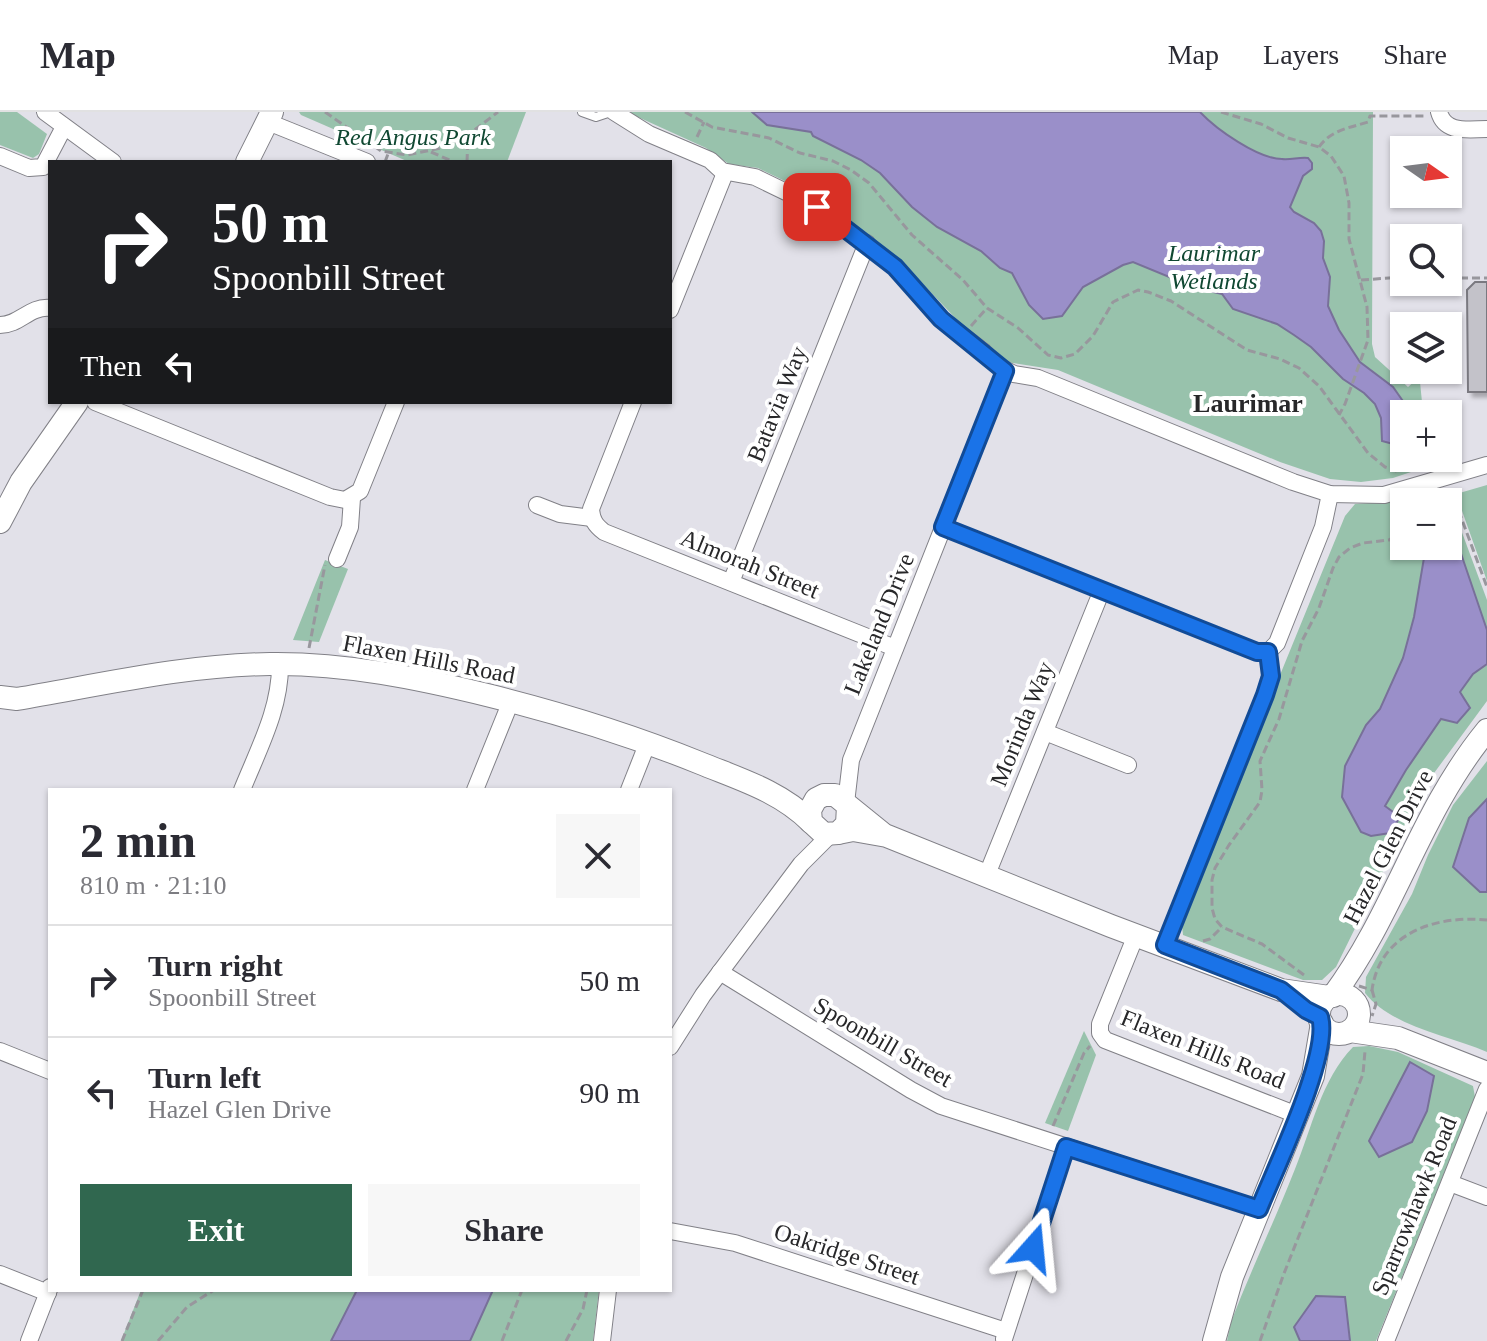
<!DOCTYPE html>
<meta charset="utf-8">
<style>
:root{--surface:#fff;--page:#f7f7f7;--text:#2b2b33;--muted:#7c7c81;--line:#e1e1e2;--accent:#30674f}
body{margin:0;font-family:"Times New Roman",serif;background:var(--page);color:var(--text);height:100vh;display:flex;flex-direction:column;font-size:30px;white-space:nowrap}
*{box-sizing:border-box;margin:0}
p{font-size:26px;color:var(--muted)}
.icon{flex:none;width:44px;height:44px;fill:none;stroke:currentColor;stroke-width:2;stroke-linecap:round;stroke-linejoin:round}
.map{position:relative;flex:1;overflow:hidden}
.panel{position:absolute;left:48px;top:676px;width:624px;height:504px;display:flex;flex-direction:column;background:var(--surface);border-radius:0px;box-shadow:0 2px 6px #0004}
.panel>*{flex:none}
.hud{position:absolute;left:48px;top:48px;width:624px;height:244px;border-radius:0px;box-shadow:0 2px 6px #0004;background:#202124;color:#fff;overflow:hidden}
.needle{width:52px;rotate:104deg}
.tools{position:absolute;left:1390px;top:24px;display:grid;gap:16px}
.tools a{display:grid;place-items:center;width:72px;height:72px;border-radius:0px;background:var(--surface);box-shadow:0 2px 6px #0004;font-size:40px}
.pin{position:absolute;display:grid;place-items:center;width:68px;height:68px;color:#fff;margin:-34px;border-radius:16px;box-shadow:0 4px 12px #0006}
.me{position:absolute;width:88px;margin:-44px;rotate:18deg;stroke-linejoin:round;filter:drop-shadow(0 0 6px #0008)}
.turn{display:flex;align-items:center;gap:28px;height:168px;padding:0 32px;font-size:36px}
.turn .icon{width:104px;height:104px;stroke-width:2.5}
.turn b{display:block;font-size:56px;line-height:68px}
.then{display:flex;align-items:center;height:76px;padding:0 32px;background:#0003;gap:16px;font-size:30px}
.round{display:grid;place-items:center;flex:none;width:84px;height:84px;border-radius:0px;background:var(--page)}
.summary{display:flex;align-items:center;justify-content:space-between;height:136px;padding:0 32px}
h1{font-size:48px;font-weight:700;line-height:60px}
.action{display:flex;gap:16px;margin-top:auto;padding:16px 32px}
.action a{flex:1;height:92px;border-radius:0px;background:var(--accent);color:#fff;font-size:32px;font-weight:700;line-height:92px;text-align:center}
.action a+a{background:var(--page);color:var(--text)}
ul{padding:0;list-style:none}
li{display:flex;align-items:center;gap:24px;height:112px;padding:0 32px;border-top:2px solid var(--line)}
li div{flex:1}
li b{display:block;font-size:30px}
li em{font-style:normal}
header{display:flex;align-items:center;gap:48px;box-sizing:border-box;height:112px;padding:0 40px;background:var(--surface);border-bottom:2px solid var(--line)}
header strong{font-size:38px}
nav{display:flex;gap:44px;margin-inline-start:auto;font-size:28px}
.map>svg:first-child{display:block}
.green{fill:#98c2ac;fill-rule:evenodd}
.water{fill:#9a8fc9;stroke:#787099;stroke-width:2}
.building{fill:#c3c2c9;stroke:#7a7980;stroke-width:2;filter:url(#shadow)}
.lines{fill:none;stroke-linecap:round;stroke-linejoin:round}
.lane-casing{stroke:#818087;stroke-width:10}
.street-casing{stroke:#818087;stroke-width:18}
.secondary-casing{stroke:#818087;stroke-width:24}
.path{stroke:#98979d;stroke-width:3;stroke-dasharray:8 4;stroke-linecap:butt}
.lane{stroke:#fff;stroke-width:8}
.street{stroke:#fff;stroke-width:16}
.secondary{stroke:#fff;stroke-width:22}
.route-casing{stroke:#114b97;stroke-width:20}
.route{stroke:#1a73e8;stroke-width:14}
.labels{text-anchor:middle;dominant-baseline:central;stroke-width:8;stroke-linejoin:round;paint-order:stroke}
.park-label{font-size:24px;font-style:italic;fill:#104832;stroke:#fff}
.street-label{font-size:24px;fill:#272729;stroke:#fff}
.neighbourhood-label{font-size:26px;font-weight:bold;fill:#272729;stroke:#fff}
</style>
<header>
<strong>Map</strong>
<nav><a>Map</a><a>Layers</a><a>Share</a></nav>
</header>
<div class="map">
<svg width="1487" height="1229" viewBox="0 0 1487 1229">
<defs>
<filter id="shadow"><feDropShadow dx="4.5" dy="4.5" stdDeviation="2" flood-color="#0004"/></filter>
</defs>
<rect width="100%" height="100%" fill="#e2e1e9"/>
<!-- green -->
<g class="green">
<polygon points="0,0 17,0 47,22 39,42 33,46 0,33"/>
<polygon points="299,0 526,0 507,50 409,50 301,3"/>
<polygon points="627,0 1373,0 1372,232 1375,245 1408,275 1417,267 1420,270 1422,290 1429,302 1404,302 1404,346 1448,346 1448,332 1456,345 1393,366 1361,370 1330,367 1280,350 1058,258 1006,250 987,231 962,213 898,146 820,86 758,56 729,52 706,36"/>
<polygon points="1487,373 1487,469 1456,382"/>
<path d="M1447 380 1487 488V589L1426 672 1336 855 1322 868H1303L1183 823 1181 805 1345 404 1355 392 1397 389ZM1404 390H1448V434H1404Z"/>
<polygon points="325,448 348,457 319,530 293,528"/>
<path d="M1487 649V940C1448 923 1392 915 1365 881L1366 865 1412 782 1428 743 1453 693Z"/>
<polygon points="1084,919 1096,943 1068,1019 1045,1011"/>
<path d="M1369 934 1398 940 1473 974 1475 985 1376 1229H1227L1231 1210C1251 1158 1275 1108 1295 1057 1312 1016 1321 968 1353 935Z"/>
<polygon points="141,1178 599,1178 593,1229 121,1229"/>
</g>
<!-- water -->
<g class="water">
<path d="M752 0H1200C1216 17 1258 47 1282 47 1291 48 1299 45 1308 46L1312 51V57L1303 64 1290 95 1294 100 1314 111 1321 119 1324 129 1323 146 1330 165 1328 194 1339 218 1360 250 1393 275 1412 302H1404V335L1382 329 1381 306 1375 292 1364 281 1343 267 1311 235 1294 223 1277 212 1233 197 1222 182 1196 176 1133 150 1123 153 1083 175 1062 204 1043 207 1029 193 1012 161 1000 156 981 139 937 115 912 95 880 61 861 48 813 24 811 20 767 13Z"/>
<polygon points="1454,421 1487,518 1487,552 1473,562 1460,580 1470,596 1457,611 1441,607 1406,658 1385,694 1400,705 1390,721 1371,724 1361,720 1342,685 1345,654 1366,613 1380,597 1403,546 1414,505 1426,434 1448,434 1448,422"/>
<polygon points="1487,687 1487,780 1480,780 1453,755 1469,706"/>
<polygon points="1410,950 1434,964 1427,999 1412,1030 1379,1045 1369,1029"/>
<polygon points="357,1178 493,1178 470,1229 331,1229"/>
<polygon points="1316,1184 1345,1185 1350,1229 1300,1229 1294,1215"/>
</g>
<!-- building -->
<polygon class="building" points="1475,170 1487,170 1487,280 1468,280 1467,178"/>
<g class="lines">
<defs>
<polyline id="lane" points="582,0 596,5 611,0"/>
<g id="street">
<polyline points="45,0 113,50"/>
<polyline points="614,0 649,22 710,48 722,59 755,65 817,95 895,155 941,207 984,240 998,254 1014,262 1038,266 1293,370 1330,382 1384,383 1487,353"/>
<path d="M1439 0C1445 22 1468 17 1487 17"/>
<polyline points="268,10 367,50"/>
<polyline points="0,44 29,56 43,55 64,15"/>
<polyline points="670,198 725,61"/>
<path d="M0 213C20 213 29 194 50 196"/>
<polyline points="95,290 330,385 345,388 360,379 396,290"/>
<path d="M633 290 591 397C592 408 595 413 604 420L895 536"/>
<polyline points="537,393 560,402 592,406"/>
<polyline points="943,415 1257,540 1268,540 1277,531 1323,415 1330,382"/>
<polyline points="337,447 350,415 352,386"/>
<polyline points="731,470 867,131"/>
<polyline points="1045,620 1128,653"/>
<path d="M242 678C258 638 281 596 280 551"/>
<polyline points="475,678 511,589"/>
<polyline points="629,678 648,630"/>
<polyline points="846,691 851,648 1005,259"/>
<polyline points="986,765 1102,478"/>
<polyline points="1136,823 1100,912 1100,921 1105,928 1297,1003"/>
<polyline points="1165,833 1265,583 1271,564 1268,540"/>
<polyline points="720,860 911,978 941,994 1259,1097"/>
<polyline points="670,935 703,883 801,752 831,722"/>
<polyline points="0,939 50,959"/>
<polyline points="1450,1071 1487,1085"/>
<polyline points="670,1119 735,1131 1006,1219"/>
<polyline points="0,1162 48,1181"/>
<polyline points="1004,1227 1066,1035"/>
<polyline points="29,1229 50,1175"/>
<polyline points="602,1229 608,1178"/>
<polyline points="1386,1229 1487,977"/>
</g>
<g id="secondary">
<polyline points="247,50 272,0"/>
<polyline points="0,410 21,370 77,290"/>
<path d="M0 585 17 587C100 573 185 553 270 552 345 551 418 566 491 584 563 602 631 623 700 651 739 667 780 679 811 710"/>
<polyline points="848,694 847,712 838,721 824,722 811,710 810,698 816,687 824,683 835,683 882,721"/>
<polyline points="838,721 853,718 887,724 1111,814 1281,878 1329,885"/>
<circle cx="1339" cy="902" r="20"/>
<path d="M1333 884C1396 799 1419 701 1487 618"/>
<polyline points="1350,919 1398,926 1487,961"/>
<polyline points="1214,1229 1232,1165 1313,964 1322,911"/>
</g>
</defs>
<!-- lane casing -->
<use href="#lane" class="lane-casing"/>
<!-- street casing -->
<use href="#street" class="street-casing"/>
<!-- secondary casing -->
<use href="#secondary" class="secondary-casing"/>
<!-- path -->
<g class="path">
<polyline points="325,0 381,39 407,43 446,35 468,23 498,0"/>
<polyline points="685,0 712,15 769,26 800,41 833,49 851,58 869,71 912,123 963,168 987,196 1018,216 1048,243 1061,246 1075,242 1093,224 1113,190 1138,178 1148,180 1171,189 1247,238 1280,247 1299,256 1319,274 1368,341 1385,355 1396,358 1397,362"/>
<polyline points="1221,0 1261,12 1288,26 1319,35 1331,44 1344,64 1349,91 1349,127 1367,195 1368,228 1345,292 1339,303"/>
<polyline points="697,25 704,10"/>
<path d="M1319 35C1331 18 1349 16 1368 10L1370 4H1427"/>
<polyline points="431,40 454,50"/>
<polyline points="385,50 388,42"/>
<polyline points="467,50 468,23"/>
<polyline points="1448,166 1487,166"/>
<polyline points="1361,168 1404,165"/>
<polyline points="971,214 987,196"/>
<polyline points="1448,400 1458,397 1487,475"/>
<polyline points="309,536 325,453"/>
<polyline points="1203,829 1210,827 1222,815"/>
<polyline points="1304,863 1262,832 1222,815 1215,807 1212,796 1212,768 1215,756 1229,733 1260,690 1262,678 1260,649 1279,607 1302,529 1319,496 1333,456 1339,445 1350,436 1363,431 1389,428 1403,419 1400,394"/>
<path d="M1359 874 1372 878C1380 820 1437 803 1487 808"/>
<polyline points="1372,878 1376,892 1372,904"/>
<polyline points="1053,1014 1084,941 1090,934"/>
<polyline points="122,1229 143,1178"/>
<polyline points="158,1229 187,1195 214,1178"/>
<polyline points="502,1229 522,1178"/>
<polyline points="566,1229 583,1197 587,1178"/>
<polyline points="1260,1229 1283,1164 1363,962 1365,939"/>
</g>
<!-- lane -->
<use href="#lane" class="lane"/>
<!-- street -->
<use href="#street" class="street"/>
<!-- secondary -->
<use href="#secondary" class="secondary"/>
</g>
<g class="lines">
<defs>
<path id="route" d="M817 95 895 155 941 207 1005 259 943 415 1257 540H1268L1271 564 1265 583 1165 833 1281 878 1306 898 1320 905C1331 942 1275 1057 1259 1097L1066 1035 1033 1136"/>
</defs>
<!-- route casing -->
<use href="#route" class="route-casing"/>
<!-- route -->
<use href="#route" class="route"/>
</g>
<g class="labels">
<!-- park labels -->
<g class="park-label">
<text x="413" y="25">Red Angus Park</text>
<text x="1214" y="141">Laurimar<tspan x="1214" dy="28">Wetlands</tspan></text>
</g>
<!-- street labels -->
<g class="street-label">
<text transform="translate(777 292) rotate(-68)">Batavia Way</text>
<text transform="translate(750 452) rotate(22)">Almorah Street</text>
<text transform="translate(879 512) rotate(-68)">Lakeland Drive</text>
<text transform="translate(429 547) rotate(11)">Flaxen Hills Road</text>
<text transform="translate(1022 612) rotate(-68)">Morinda Way</text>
<text transform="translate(1388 735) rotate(-63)">Hazel Glen Drive</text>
<text transform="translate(883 930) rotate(30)">Spoonbill Street</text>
<text transform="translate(1203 937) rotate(22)">Flaxen Hills Road</text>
<text transform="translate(1414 1094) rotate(-68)">Sparrowhawk Road</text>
<text transform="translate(847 1142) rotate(18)">Oakridge Street</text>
</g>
<!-- neighbourhood labels -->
<g class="neighbourhood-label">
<text x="1248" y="291">Laurimar</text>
</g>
</g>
</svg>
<div class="tools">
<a><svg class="needle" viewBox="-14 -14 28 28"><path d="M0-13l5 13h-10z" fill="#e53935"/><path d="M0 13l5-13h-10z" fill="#7c7c81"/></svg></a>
<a><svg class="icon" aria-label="search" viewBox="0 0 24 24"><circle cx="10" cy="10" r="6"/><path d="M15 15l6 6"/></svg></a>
<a><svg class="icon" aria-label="layers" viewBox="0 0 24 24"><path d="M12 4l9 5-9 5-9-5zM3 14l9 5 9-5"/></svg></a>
<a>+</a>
<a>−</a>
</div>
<div class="pin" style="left:817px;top:95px;background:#d93025"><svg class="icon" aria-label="arrive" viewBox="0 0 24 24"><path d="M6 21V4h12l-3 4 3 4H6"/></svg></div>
<svg class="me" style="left:1033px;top:1136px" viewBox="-20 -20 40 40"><path d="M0-17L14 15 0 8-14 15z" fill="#1a73e8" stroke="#fff" stroke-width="4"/></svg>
<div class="hud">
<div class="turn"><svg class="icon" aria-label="right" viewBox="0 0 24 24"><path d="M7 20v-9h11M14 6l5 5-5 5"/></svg><div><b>50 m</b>Spoonbill Street</div></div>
<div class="then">Then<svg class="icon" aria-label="left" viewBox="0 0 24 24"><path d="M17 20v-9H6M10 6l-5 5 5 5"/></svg></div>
</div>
<section class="panel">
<div class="summary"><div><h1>2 min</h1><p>810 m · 21:10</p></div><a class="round"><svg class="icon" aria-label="close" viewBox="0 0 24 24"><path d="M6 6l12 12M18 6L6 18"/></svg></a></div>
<ul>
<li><svg class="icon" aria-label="right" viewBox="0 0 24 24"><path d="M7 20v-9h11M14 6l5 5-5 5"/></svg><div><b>Turn right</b><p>Spoonbill Street</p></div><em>50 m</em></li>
<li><svg class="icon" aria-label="left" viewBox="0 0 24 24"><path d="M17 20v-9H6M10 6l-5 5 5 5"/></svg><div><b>Turn left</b><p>Hazel Glen Drive</p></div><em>90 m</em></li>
</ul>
<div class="action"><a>Exit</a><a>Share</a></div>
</section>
</div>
